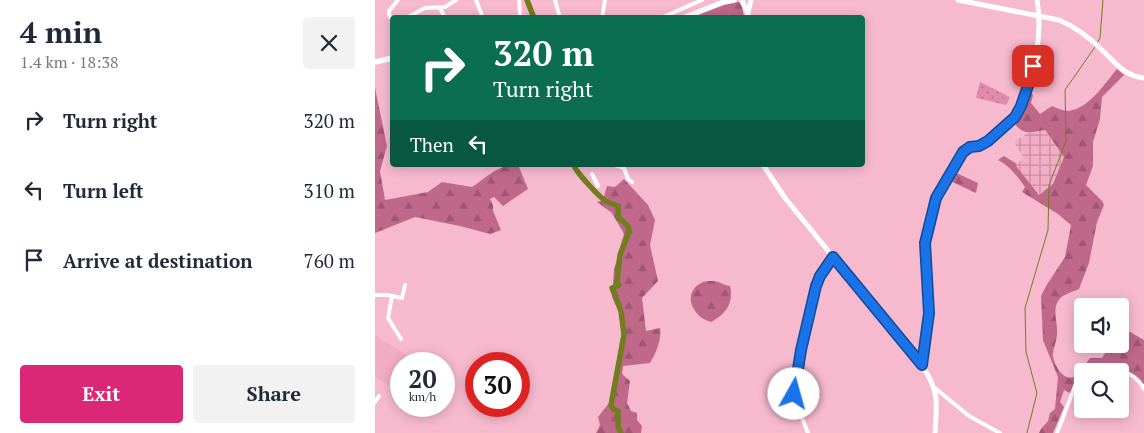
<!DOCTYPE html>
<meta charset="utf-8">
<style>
:root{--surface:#fff;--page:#f2f2f3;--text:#1f2937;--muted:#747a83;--accent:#db2777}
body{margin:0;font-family:"PT Serif",serif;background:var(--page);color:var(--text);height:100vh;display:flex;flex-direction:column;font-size:19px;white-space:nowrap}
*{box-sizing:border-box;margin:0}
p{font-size:16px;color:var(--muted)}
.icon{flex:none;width:28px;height:28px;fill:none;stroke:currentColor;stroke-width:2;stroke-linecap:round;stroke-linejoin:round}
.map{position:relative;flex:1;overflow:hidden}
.sheet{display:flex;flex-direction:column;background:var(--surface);width:375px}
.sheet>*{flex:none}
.guide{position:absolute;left:15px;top:15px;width:475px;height:152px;border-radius:5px;box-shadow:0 2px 12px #0003;background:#0b6e4f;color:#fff;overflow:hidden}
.controls{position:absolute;left:699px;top:298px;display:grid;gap:10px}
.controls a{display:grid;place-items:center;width:55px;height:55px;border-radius:5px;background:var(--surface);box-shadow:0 2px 12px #0003;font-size:25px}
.speed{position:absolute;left:15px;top:352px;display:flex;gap:10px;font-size:25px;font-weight:700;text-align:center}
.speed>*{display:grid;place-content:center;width:65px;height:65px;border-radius:50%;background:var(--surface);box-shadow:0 2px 12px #0003;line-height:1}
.speed small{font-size:12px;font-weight:400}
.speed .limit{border:8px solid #d22;background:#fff;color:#111}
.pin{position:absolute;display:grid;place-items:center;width:42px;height:42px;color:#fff;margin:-21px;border-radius:10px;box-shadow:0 2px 8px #0006}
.me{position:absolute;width:55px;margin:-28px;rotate:7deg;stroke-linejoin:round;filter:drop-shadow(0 0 4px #0008)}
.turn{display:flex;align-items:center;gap:18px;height:105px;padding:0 20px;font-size:22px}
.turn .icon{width:65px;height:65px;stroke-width:2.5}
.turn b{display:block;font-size:35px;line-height:42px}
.then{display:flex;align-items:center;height:48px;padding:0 20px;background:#0003;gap:10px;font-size:19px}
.round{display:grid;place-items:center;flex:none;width:52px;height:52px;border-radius:5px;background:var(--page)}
.summary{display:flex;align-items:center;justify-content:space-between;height:85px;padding:0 20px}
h1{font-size:30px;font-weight:700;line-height:38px}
.button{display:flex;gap:10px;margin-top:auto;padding:10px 20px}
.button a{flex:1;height:58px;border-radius:5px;background:var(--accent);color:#fff;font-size:20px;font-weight:700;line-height:58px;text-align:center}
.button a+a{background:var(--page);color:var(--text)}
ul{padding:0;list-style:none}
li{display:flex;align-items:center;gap:15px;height:70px;padding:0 20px}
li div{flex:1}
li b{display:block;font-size:19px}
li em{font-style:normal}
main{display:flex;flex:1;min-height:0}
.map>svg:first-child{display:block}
.built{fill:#f2acc4}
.industrial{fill:url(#industrial-grid)}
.forest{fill:url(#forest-firs)}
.garden{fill:url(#garden-dots)}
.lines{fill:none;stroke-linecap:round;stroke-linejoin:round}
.stream{stroke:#727e1d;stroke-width:1}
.river{stroke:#727e1d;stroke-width:5.5}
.minor{stroke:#fff;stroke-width:4}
.major{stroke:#fff;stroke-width:5}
.highway{stroke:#fff;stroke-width:5.5}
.route-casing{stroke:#114b97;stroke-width:12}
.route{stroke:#1a73e8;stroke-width:9}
</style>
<main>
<section class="sheet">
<div class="summary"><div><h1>4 min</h1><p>1.4 km · 18:38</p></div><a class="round"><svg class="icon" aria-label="close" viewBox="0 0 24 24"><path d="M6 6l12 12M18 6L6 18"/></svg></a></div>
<ul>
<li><svg class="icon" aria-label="right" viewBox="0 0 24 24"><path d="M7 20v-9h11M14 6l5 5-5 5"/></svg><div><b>Turn right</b></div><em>320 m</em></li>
<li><svg class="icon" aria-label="left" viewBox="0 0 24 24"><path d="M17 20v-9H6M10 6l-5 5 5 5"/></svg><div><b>Turn left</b></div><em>310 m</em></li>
<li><svg class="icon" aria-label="arrive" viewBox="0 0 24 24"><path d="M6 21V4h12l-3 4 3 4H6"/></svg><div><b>Arrive at destination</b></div><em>760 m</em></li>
</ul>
<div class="button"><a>Exit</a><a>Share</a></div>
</section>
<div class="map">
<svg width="769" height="433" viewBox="0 0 769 433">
<defs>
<pattern id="industrial-grid" width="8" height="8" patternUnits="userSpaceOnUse" patternTransform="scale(1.25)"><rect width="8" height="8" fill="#f2acc4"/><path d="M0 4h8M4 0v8" fill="none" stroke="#c68da0"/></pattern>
<pattern id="forest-firs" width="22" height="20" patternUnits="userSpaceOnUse" patternTransform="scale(1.25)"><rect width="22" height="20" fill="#c0688a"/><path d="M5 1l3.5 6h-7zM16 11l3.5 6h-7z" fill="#9e5672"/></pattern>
<pattern id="garden-dots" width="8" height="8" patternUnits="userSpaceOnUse" patternTransform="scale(1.25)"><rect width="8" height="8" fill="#e28aaa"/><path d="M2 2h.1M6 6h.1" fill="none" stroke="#b9718c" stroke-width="1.8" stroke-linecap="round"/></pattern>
</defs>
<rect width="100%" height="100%" fill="#f7b9ce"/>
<!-- built -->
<polygon class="built" points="0,335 32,355 29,364 26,364 26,374 22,387 13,385 0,377"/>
<!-- industrial -->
<polygon class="industrial" points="669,130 689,157 678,184 663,195 640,166 649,158 639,142 653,133"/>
<!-- forest -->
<g class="forest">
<polygon points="364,2 367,7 369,17 314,18 349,4"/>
<path d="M742 69 749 75 727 97 725 119 718 142V166L711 185 727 201 729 205 722 222 714 263 704 289C697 292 685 295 682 303 678 312 683 325 682 334 682 341 677 351 678 357 680 366 689 383 701 376 706 373 711 363 715 358H727L731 352 730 344H745V326L769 340V385L766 381 745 367 724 368 723 371H708L707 379 704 381 699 395 689 390 685 402 689 407 678 433H664L666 429 673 421 675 413 680 409 683 377 668 340 666 296 671 286 690 257 696 225 683 214 647 192 650 187C642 176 635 166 623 160L629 156 642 164 641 166 664 195 678 184 689 157 670 130C652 133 649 135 637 121L654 90 658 95 656 103 665 114 677 106C682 108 688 111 693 111 714 109 730 83 742 69Z"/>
<path d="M0 88 12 146 5 171 10 200 53 192 67 182 97 187C110 179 128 160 144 167L153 189 128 206 119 197 115 199 118 205V211L126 230 115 234 85 226 40 217 0 233Z"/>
<polygon points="579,172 603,183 601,193 573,180"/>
<path d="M249 179 273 205 280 220 275 245 283 281 267 298 271 331 285 328C287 339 281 353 275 363L248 366 247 374 255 381 252 403 256 411 262 413V420L267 426 266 433H221L225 425 223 417 234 403 247 332 244 312 237 297 239 270 249 234 237 213 222 202 228 200 232 186 240 187Z"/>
<path d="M338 281C344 281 348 285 355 286 359 303 351 314 336 322 317 317 307 293 326 283 329 281 334 281 338 281Z"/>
</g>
<!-- garden -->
<polygon class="garden" points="605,82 635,97 631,105 601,98"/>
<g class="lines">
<!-- stream -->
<g class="stream">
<polyline points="722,43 725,38 728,0"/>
<polyline points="652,433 662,393 651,352 650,308 673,230 674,185 691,141 690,90 720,47"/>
</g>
<!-- river -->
<g class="river">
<polyline points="152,0 159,18"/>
<path d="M199 165C200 171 225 198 232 202 236 204 240 204 243 206V217L253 226 254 231 245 255 242 282 244 285 237 288 246 311 249 335 236 405 238 409 243 411V427L246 433"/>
</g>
<!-- minor -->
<g class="minor">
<polyline points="101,0 108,18"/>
<polyline points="144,0 145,16"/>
<polyline points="180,0 185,18"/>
<polyline points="65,8 70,18"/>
<polyline points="31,18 50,8 70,7 81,0"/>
<polyline points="227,18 230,0"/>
<polyline points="286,18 327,0"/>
<polyline points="18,21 14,15 14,11 23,0"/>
<polyline points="240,165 249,168 253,179 257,182"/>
<polyline points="217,174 223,186"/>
<polyline points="0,295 12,295 27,298 30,285"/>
<polyline points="17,296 13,318 26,339"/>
<path d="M716 371C736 369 759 368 769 389"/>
<polyline points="560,388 594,416 625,433"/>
<polyline points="0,402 4,396"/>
<polyline points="433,433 421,403 419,395 422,369 428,337 443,280 458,257"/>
<polyline points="682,433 703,378 708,374"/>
</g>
<!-- major -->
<g class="major">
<polyline points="367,0 372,12"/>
<path d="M583 0 684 20C701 27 715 38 728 51 741 63 749 76 769 78"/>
<polyline points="372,18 376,0"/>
<path d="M388 165 410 198 433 226 551 372C565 394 561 408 560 433"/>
<path d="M547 365 554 313 550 243 561 198 588 152C596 146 604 147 612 141 616 139 638 119 641 116 659 88 668 32 662 0"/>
</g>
<!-- highway -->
<g class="highway">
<polyline points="308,18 349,2 359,0"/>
<polyline points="0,62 18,58"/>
</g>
</g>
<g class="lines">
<defs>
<polyline id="route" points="419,394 426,350 441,286 445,276 458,257 547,365 554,313 550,243 561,198 588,152 595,147 604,146 613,141 640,117 646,106 655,80 658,66"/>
</defs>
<!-- route casing -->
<use href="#route" class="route-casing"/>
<!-- route -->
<use href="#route" class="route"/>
</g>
</svg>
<div class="controls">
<a><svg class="icon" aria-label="sound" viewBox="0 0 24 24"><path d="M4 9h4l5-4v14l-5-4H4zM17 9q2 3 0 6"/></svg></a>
<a><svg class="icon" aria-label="search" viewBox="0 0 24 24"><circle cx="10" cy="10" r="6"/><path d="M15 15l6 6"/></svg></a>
</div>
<div class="speed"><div>20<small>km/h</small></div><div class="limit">30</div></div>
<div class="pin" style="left:658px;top:66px;background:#d93025"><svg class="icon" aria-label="arrive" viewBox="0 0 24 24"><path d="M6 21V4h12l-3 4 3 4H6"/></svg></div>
<svg class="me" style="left:419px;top:394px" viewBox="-20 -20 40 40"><circle r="19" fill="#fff"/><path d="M0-13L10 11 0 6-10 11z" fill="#1a73e8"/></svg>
<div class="guide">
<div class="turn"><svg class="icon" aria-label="right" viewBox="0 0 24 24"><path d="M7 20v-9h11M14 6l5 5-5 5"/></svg><div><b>320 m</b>Turn right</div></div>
<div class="then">Then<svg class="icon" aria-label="left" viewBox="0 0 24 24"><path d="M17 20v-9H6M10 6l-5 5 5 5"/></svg></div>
</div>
</div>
</main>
